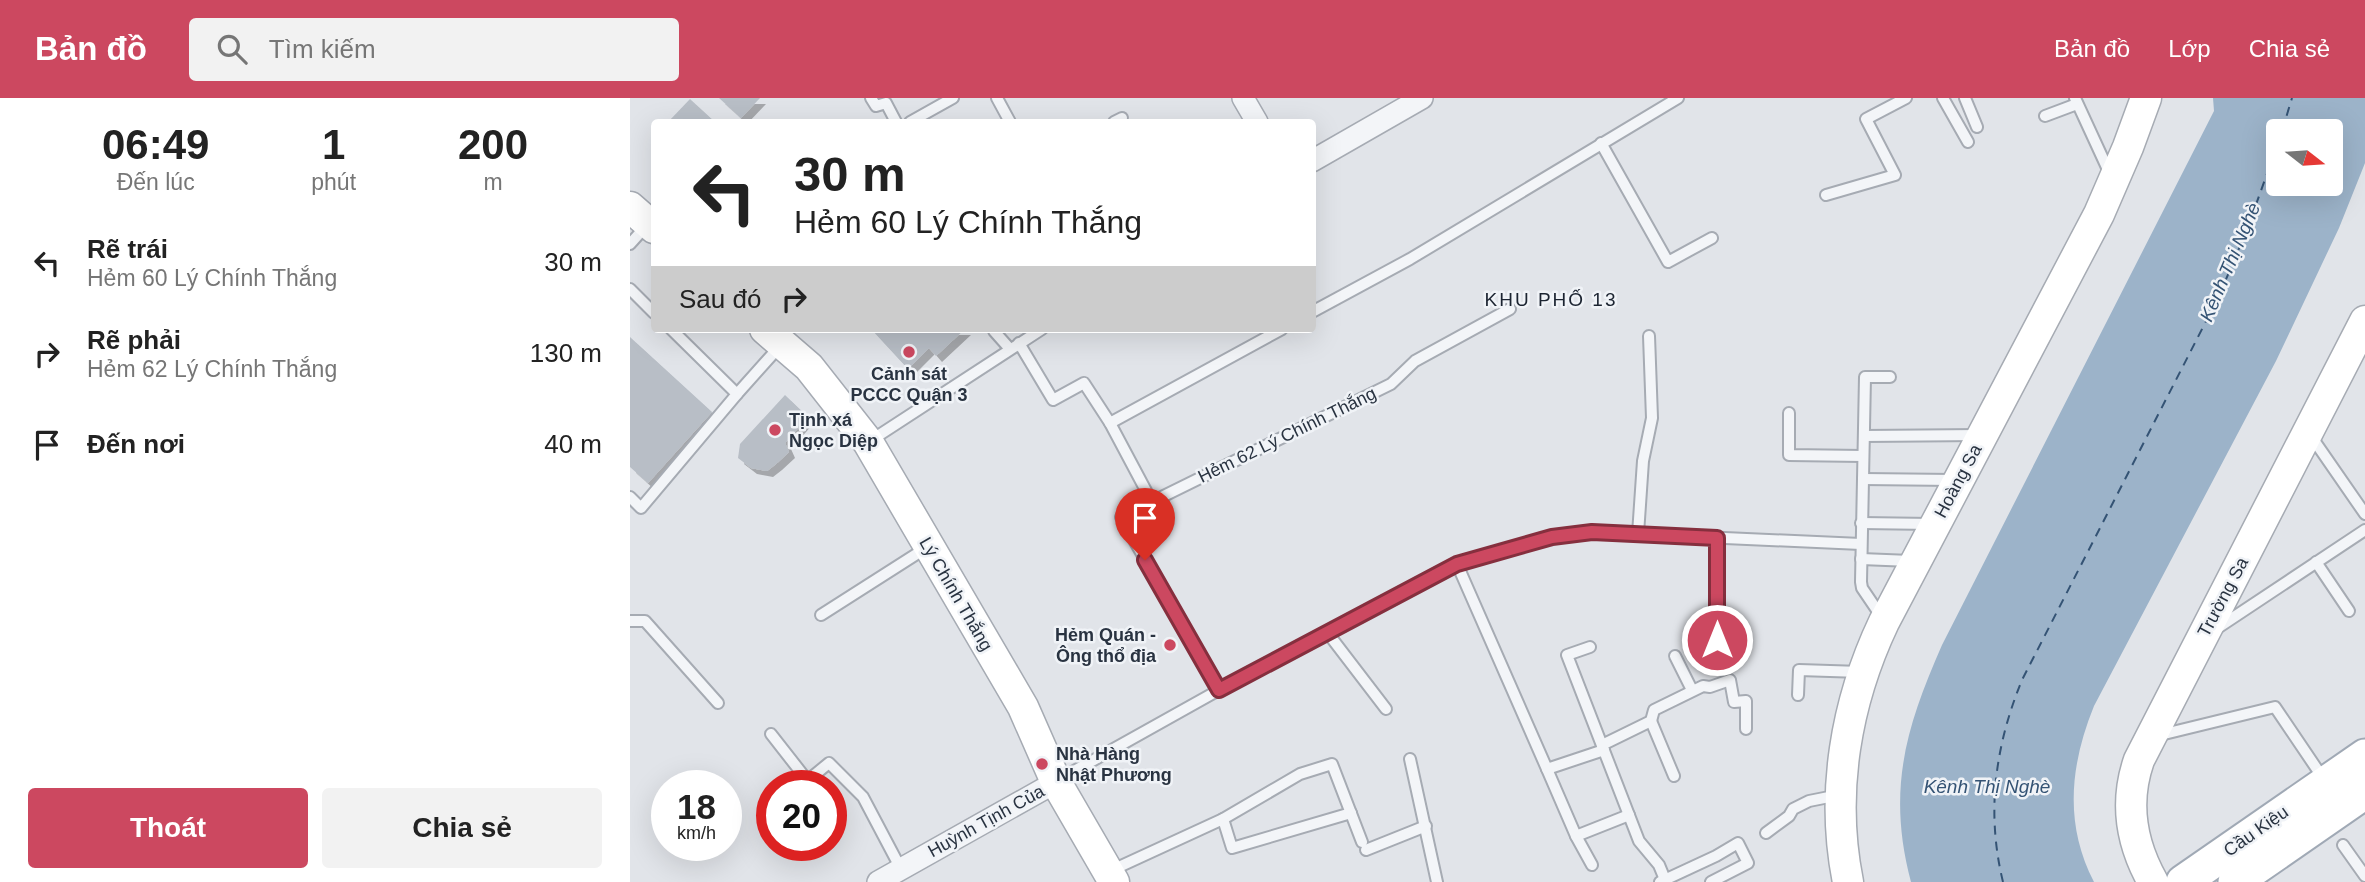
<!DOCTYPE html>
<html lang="vi">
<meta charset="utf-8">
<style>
:root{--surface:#fff;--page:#f2f2f2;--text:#222;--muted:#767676;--accent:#cc4860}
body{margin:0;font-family:Helvetica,sans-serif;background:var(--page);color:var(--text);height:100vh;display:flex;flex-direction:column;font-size:26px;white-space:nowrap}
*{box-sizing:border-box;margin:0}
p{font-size:23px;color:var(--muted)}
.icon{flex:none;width:38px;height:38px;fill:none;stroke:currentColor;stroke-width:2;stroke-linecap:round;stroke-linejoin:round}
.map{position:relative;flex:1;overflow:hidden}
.side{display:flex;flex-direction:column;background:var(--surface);width:630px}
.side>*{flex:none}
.hud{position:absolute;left:21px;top:21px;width:665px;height:214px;border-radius:7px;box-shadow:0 7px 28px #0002;background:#fff;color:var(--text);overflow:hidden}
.needle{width:46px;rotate:107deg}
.buttons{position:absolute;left:1636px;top:21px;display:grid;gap:14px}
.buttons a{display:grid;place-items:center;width:77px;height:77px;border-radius:7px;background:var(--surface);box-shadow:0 7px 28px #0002;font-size:35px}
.speed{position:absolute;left:21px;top:672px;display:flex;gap:14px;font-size:35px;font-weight:700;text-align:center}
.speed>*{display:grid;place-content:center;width:91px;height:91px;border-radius:50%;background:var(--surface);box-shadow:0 7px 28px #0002;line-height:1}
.speed small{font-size:18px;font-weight:400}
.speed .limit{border:10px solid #d22;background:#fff;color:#111}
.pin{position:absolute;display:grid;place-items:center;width:60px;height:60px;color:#fff;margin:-72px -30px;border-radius:50% 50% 50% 0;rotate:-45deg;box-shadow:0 0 7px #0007}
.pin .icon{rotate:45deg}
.me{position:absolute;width:77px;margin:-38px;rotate:0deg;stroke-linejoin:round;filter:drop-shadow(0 0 5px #0008)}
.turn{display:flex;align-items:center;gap:24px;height:147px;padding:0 28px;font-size:32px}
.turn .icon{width:91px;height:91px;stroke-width:2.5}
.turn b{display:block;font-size:49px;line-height:60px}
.then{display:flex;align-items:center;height:66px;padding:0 28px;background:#0003;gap:14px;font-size:26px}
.eta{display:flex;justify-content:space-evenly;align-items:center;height:119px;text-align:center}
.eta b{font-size:42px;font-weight:700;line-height:49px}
.action{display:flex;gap:14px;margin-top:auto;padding:14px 28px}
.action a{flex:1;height:80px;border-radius:7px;background:var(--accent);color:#fff;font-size:28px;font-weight:700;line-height:80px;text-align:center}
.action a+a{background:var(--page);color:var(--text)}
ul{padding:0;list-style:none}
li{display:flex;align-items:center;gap:21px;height:91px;padding:0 28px}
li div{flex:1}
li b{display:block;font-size:26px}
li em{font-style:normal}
header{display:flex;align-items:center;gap:42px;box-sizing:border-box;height:98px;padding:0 35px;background:var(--accent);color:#fff}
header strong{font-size:33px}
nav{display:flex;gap:38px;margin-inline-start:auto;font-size:24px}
.search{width:490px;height:63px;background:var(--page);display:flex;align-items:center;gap:18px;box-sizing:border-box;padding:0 24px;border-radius:7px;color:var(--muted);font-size:26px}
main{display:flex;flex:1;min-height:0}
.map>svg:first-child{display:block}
.water{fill:#9cb3c9;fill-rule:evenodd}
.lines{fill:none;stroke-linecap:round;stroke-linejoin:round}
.ferry{stroke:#345374;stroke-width:2;stroke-dasharray:9 7;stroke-linecap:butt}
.building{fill:#b8bec6;filter:url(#shadow)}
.lane-casing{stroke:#a6abb3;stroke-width:14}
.street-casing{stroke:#a6abb3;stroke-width:24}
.secondary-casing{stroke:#a6abb3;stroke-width:33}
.primary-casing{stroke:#a0a9b5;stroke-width:37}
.lane{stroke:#f3f5f8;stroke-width:10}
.street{stroke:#f3f5f8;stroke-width:21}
.secondary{stroke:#fff;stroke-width:30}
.primary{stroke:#fff;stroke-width:33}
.route-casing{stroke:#852f3e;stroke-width:18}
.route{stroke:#cc4860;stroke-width:12}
.poi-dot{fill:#cc4860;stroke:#f0f3f7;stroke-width:2.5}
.labels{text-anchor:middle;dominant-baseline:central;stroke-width:5;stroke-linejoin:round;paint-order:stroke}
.poi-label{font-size:18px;font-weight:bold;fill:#293341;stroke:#f0f3f7;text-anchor:start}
.street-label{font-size:18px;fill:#293341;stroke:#f0f3f7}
.water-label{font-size:19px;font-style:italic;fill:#345374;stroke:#f0f3f7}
.neighbourhood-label{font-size:19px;letter-spacing:2px;fill:#1c2431;stroke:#f0f3f7}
</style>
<header>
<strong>Bản đồ</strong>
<div class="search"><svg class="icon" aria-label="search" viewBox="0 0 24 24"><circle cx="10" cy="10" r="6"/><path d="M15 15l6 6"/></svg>Tìm kiếm</div>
<nav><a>Bản đồ</a><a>Lớp</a><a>Chia sẻ</a></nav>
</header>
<main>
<section class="side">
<div class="eta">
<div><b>06:49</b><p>Đến lúc</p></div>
<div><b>1</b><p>phút</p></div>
<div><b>200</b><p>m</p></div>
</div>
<ul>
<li><svg class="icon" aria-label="left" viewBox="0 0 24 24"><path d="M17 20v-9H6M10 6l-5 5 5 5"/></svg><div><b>Rẽ trái</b><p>Hẻm 60 Lý Chính Thắng</p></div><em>30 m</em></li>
<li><svg class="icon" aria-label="right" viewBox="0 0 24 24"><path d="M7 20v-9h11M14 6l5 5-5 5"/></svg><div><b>Rẽ phải</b><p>Hẻm 62 Lý Chính Thắng</p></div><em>130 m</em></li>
<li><svg class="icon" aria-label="arrive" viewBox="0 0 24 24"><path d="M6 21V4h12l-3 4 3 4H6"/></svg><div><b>Đến nơi</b></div><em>40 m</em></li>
</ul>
<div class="action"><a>Thoát</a><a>Chia sẻ</a></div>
</section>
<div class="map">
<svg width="1735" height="784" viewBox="0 0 1735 784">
<defs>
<filter id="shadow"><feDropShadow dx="6" dy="6" stdDeviation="0" flood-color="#0004"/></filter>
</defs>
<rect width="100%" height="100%" fill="#e1e4e9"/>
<!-- water -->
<path class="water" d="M1583 0H1735V65L1709 130 1646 263 1464 608C1440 667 1434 726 1464 784H1281C1257 693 1275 631 1312 547L1584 13ZM1648 33H1701V86H1648Z"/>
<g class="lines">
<!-- ferry -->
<g class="ferry">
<polyline points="1652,33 1662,0"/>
<path d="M1373 784C1356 714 1365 648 1392 582L1589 198 1618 129 1648 45"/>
</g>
</g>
<!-- building -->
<g class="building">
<polygon points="89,0 130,0 111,20"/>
<polygon points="60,1 85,24 38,24"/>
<polygon points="241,231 335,231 306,258 299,250 278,271"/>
<polygon points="0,239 82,314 18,385 0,369"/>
<polygon points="155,297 178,319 155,345 159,354 146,366 137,373 121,370 108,360 110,346"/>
</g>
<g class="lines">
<defs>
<g id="lane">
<polyline points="241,0 246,8 256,5 266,24"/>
<polyline points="367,0 380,24"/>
<polyline points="1313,0 1338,44"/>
<polyline points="1335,0 1347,29"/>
<polyline points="1445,0 1480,76"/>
<polyline points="1415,18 1447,6"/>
<polyline points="280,24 323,0"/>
<polyline points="484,24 492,20"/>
<polyline points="971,45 1038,164 1082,140"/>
<polyline points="1196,97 1265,77 1236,21 1276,0"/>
<polyline points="0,146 17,127"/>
<polyline points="0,191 24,215"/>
<polyline points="682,214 780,161 1048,0"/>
<polyline points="364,233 380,251"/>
<polyline points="389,245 423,302 454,285 480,325 522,404"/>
<polyline points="107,296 150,248"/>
<polyline points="1159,315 1159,357 1233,358"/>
<polyline points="480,325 652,231"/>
<polyline points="1234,338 1350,337"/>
<polyline points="1681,338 1735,416"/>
<polyline points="240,343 412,231"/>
<polyline points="1233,381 1324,382"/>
<polyline points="0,399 11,410 107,296 41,231"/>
<polyline points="1231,425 1302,426"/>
<polyline points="1008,436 1013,363 1022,320 1019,238"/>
<polyline points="1087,440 1087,542"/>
<polyline points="1231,461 1281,463"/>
<polyline points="1686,464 1719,513"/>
<polyline points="827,466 917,671 974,652"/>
<polyline points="191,517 296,450"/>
<polyline points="1253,521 1232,490 1231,484 1235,279 1260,279"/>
<polyline points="0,523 15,523 88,605"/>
<polyline points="1586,531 1735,432"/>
<polyline points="697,534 756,611"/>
<polyline points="960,549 937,557 1009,743 1029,767 1036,784"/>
<polyline points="1045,558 1062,592"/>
<polyline points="589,592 491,419 761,286 785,263 880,211"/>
<polyline points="1168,597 1169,572 1231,574"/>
<polyline points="1021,623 1044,678"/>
<polyline points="141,636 177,682"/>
<polyline points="1526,638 1645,609 1695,683"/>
<polyline points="972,647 1021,623 1024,612 1073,588 1080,589 1100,582 1104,604 1116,603 1116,631"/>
<polyline points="780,661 807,784"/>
<polyline points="917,671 946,738 962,767"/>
<polyline points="428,682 589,592 809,474 827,466 922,439 962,434 1231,446"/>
<polyline points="171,688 199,665 233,699 271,771"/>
<polyline points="593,721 602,750 721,715"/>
<polyline points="1136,735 1159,718 1163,711 1179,703 1209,697"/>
<polyline points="946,738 999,717"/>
<polyline points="1713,747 1735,778"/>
<polyline points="736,752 796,728"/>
<polyline points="480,773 593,721 670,676 702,666 732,744"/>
<polyline points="1030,784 1086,758 1108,745 1118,765 1081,784"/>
</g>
<g id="street">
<polyline points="613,0 627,24"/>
<polyline points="682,63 792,0"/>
<polyline points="248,784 426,684"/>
</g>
<g id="secondary">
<polyline points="0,109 24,130"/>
<polyline points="135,231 179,269 238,344 393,609 426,684 484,784"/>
<path d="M1218 784C1200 695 1216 604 1254 524L1469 116 1498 49 1516 0"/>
<path d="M1523 784C1501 745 1494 705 1509 662L1735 223"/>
</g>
<g id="primary">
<polyline points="1553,784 1735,658"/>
<polyline points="1605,784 1735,694"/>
</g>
</defs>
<!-- lane casing -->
<use href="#lane" class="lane-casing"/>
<!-- street casing -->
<use href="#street" class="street-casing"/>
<!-- secondary casing -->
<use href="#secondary" class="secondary-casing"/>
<!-- primary casing -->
<use href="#primary" class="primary-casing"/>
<!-- lane -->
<use href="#lane" class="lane"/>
<!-- street -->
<use href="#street" class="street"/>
<!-- secondary -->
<use href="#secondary" class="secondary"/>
<!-- primary -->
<use href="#primary" class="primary"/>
</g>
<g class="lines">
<defs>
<polyline id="route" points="515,462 589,592 827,466 922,439 962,434 1087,440 1087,542"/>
</defs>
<!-- route casing -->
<use href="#route" class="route-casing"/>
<!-- route -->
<use href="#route" class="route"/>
</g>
<!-- markers -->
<g class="poi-dot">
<circle cx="279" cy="254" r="7"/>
<circle cx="145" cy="332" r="7"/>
<circle cx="540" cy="547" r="7"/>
<circle cx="412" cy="666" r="7"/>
</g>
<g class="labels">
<!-- poi labels -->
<g class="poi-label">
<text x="279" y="276" text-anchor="middle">Cảnh sát<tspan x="279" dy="21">PCCC Quận 3</tspan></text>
<text x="159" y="322">Tịnh xá<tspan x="159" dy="21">Ngọc Diệp</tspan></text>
<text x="526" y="537" text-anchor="end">Hẻm Quán -<tspan x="526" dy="21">Ông thổ địa</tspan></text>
<text x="426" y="656">Nhà Hàng<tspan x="426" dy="21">Nhật Phương</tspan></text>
</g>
<!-- street labels -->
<g class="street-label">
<text transform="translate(657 337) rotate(-26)">Hẻm 62 Lý Chính Thắng</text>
<text transform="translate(1328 383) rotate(-62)">Hoàng Sa</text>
<text transform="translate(326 496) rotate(60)">Lý Chính Thắng</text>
<text transform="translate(1593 499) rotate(-62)">Trường Sa</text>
<text transform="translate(356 723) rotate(-29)">Huỳnh Tịnh Của</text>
<text transform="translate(1626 733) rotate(-35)">Cầu Kiệu</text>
</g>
<!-- water labels -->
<g class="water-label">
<text transform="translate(1600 164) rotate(-67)">Kênh Thị Nghè</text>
<text x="1357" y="688">Kênh Thị Nghè</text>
</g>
<!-- neighbourhood labels -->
<g class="neighbourhood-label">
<text x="921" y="201">KHU PHỐ 13</text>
</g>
</g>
</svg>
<div class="buttons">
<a><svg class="needle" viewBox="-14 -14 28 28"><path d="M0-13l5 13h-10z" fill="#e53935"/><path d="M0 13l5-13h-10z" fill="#767676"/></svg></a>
</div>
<div class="speed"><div>18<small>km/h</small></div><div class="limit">20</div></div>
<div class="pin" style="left:515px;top:462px;background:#d93025"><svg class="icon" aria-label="arrive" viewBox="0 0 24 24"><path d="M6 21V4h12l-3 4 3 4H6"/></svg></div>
<svg class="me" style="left:1087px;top:542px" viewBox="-20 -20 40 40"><circle r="17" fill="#cc4860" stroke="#fff" stroke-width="3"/><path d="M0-11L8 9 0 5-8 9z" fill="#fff"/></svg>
<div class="hud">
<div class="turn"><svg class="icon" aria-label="left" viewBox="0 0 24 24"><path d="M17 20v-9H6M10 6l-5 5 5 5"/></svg><div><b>30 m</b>Hẻm 60 Lý Chính Thắng</div></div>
<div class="then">Sau đó<svg class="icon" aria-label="right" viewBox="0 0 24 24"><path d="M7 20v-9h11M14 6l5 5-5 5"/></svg></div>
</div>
</div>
</main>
